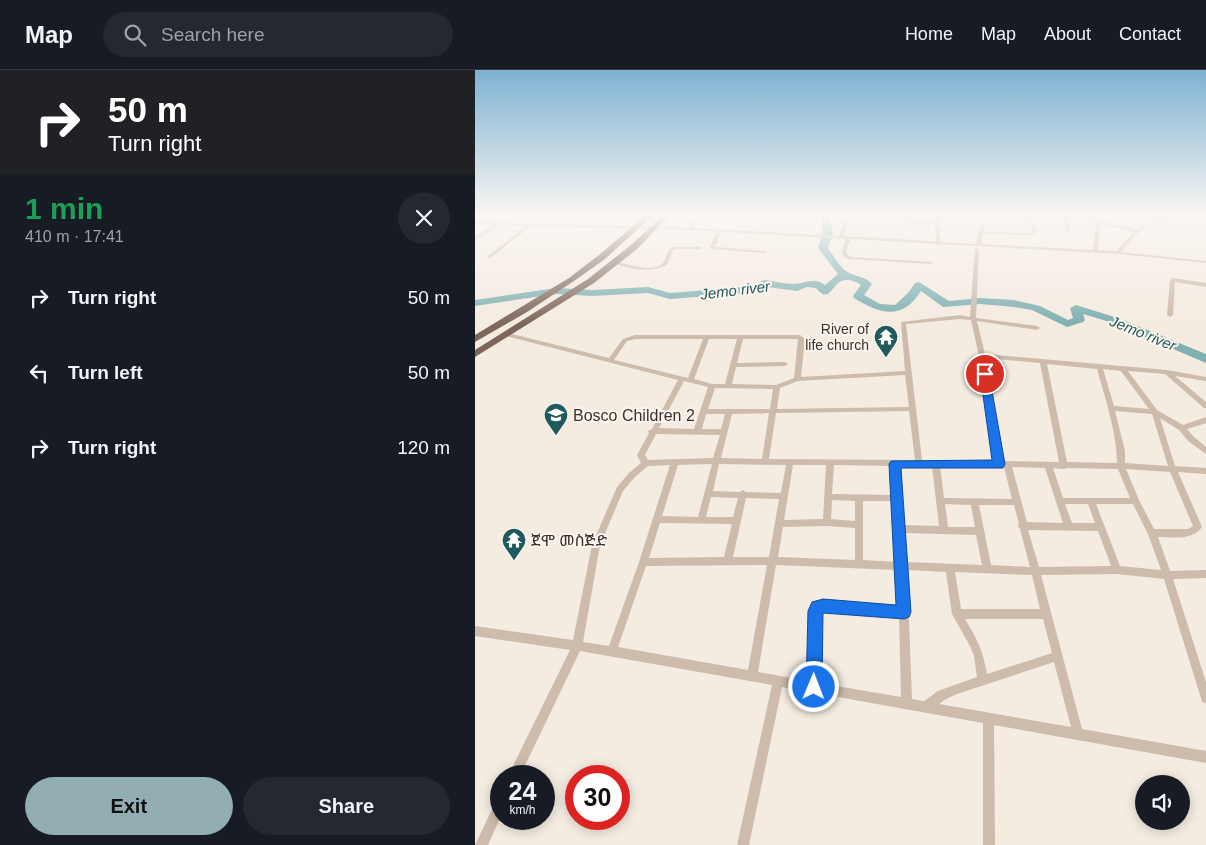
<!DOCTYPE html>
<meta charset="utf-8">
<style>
:root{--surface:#171b24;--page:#242831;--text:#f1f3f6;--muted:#9ea1a6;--line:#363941;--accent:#92aeb2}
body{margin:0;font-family:Helvetica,"Noto Sans Ethiopic",sans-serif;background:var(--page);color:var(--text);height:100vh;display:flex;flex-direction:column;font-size:19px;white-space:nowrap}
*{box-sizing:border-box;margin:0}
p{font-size:16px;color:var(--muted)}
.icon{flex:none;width:28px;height:28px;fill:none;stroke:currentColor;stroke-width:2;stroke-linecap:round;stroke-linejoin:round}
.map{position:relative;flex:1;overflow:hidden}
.side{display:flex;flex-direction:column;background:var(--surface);width:475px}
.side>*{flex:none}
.banner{background:#202124;color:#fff;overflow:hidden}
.buttons{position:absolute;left:660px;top:705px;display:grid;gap:10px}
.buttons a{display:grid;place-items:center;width:55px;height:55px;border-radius:50%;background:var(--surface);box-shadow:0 2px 12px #0003;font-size:25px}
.speed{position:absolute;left:15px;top:695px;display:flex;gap:10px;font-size:25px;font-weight:700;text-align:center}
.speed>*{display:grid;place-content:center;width:65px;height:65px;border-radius:50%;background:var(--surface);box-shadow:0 2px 12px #0003;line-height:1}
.speed small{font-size:12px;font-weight:400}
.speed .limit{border:8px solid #d22;background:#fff;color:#111}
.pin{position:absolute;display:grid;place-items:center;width:42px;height:42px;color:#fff;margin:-21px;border:2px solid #fff;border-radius:50%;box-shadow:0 1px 5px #0007}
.me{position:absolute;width:55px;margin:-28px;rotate:1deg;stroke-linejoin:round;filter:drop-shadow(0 0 4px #0008)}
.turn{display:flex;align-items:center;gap:18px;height:105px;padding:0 25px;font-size:22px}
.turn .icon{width:65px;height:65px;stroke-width:2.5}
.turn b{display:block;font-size:35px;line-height:42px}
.round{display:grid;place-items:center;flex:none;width:52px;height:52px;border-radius:26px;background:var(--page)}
.headline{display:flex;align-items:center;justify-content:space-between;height:85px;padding:0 25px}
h1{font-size:30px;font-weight:700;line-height:38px;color:#1e9e55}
.action{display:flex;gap:10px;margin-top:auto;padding:10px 25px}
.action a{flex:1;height:58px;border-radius:30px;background:var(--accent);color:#111;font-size:20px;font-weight:700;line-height:58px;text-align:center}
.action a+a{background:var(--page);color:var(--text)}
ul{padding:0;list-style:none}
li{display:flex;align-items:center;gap:15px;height:75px;padding:0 25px}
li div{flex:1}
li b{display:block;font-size:19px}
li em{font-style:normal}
header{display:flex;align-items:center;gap:30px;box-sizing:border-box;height:70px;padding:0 25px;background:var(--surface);border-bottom:1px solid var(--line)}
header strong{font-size:24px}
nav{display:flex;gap:28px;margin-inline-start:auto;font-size:18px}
.search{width:350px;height:45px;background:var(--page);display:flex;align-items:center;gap:12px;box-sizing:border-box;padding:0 18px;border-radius:28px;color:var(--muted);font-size:19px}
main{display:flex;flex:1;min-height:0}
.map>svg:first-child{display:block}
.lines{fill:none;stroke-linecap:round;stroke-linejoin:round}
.river{fill:#7fb0b2;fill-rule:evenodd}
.minor{fill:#cdbbac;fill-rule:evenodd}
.primary{fill:#7d675c;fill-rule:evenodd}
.route{fill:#1a73e8;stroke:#114b97}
.labels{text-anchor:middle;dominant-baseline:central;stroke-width:4;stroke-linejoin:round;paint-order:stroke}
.far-poi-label{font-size:14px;fill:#3b302b;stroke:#fbf5ee;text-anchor:end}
.far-water-label{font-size:15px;font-style:italic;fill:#1f5a5e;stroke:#fbf5ee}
.poi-label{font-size:16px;fill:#3b302b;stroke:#fbf5ee;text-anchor:start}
</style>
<header>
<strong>Map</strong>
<div class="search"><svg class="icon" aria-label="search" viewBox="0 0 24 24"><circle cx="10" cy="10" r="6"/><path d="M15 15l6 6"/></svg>Search here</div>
<nav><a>Home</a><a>Map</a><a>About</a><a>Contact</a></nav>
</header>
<main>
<section class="side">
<div class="banner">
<div class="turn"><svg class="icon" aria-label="right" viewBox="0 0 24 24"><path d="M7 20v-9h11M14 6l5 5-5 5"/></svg><div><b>50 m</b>Turn right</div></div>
</div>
<div class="headline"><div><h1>1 min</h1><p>410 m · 17:41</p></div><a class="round"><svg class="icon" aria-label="close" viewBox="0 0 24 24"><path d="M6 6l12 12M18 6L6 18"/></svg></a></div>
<ul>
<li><svg class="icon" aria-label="right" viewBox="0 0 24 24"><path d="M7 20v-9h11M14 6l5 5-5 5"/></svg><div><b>Turn right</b></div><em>50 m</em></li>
<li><svg class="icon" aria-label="left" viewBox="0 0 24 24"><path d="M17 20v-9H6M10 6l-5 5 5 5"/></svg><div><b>Turn left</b></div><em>50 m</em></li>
<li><svg class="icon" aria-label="right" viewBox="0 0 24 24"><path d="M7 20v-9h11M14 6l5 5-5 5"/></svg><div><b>Turn right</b></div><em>120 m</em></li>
</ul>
<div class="action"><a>Exit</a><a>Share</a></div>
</section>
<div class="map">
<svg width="731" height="775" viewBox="0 0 731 775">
<rect width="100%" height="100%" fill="#f4ebe1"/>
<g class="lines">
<!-- river -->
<path class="river" d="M346 146H354L358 163 353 178C358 185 364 196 371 201 379 207 389 205 397 214L389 225 405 234 420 235 433 223 440 213 444 212 474 231 505 228 539 230 565 236 593 250 598 248 595 238 601 235 643 248 731 284V293L635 252 608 244 610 250 608 252 592 257 557 240 539 237 505 234 468 237 446 221C427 251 405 244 379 228L378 226 386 215C355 195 360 241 341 218L332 217 322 221 293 217 290 221 286 222 195 229 173 223 117 226 81 224 0 236V230L81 218 117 220 173 217 195 223 283 216 286 211 290 210C299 211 309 214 319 214 329 214 339 206 350 215L363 204 343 178 348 163Z"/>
<!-- minor -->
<g class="minor">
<path d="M222 146H227L218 158 364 166 369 150 376 147 460 152 463 146H467L464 153 465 172 501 174 503 164 502 163 504 162 506 152 511 146H516L510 152 508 162 555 163 557 161V156L549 146H554L561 156V162L558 165 508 164 506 174 618 180 621 153 595 146H605L662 160 682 149 681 146 697 149 698 146H702L700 151C696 151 691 150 687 151 673 152 654 170 647 182L731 191V193L644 184 465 174 463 175 461 174 376 169 371 181 372 184 376 187 458 192V193L456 194 373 189 368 186 367 181 371 169 198 159 56 156 15 188H13V186L51 156 24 155 0 170V167L18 155 0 154V152L214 158ZM377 149 460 154 461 171 369 166 373 151ZM625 154 659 162 650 171 642 181 623 180Z"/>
<polygon points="240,146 276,146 318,149 320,150 318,151"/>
<polygon points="588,146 592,146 595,162 591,161"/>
<polygon points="715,146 731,147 731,149 717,147"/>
<polygon points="241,163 245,164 240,177 290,181 292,182 290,183 236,179 235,176"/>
<path d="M197 177H224L226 178 224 179H200L198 181 192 195C175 203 153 200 138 192L140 191C152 194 177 203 187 194 192 189 191 181 197 177Z"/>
<path d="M500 178 504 179 501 248 562 256 565 258 562 260 502 251 510 284 692 300 731 307V311L700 306 731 332V338H729L690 304 653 301 682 340 708 355 731 347V353L712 359 719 367 731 377V384L713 371 704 360 685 348 700 396 731 398V404L703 402 727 457C717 471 698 467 683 467L695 501 731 500V508L698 509 731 612V633L727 632 726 628 689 509 642 504 566 505 607 659 731 681V693L519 655 520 775H508V653L307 617 274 775H262L297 615 105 581 45 706H33L95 580 0 566V556L98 570 117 475 142 417 154 403 166 393 162 385 174 363 173 361 177 359 203 310 31 266V264L33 263 134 288 148 269 160 265H325L330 269 326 307 430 301 426 252 485 245 495 247ZM485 249 496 250 504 286 520 391 447 390 431 254ZM160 269H228L213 308 139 290 152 271ZM234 269H262L250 314H237L219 309ZM268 269H323L319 308 301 315 257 314 261 297 310 296 313 294 310 292 262 293ZM510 288 565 293 584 392 527 391ZM572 294 622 299C630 328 642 363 642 393L592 392ZM628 299 646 301 674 339 639 336ZM430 305 434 337 302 339 305 318 323 311ZM209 311 233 317 219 359 184 358ZM240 318 298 319 295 339H233ZM434 341 440 390 294 389 301 343ZM640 341 677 344 693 396 650 393V381ZM294 343 287 389 246 388 257 344ZM231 344H250L246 359H227ZM181 364 245 365 238 388 173 390 170 385ZM237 394 223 447 187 446 203 395ZM244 394 311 395 306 423 271 422 268 420 265 422 238 421ZM195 395 164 492 134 576 108 572 125 475 148 421 160 407 173 396ZM318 395H351L348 449 309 450ZM359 395 416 396 418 425 357 424ZM424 396H457L464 456 428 455ZM465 396 529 397 537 429 469 428ZM537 397 570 398 588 453 552 452ZM578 398 589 399 592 398 643 399 655 428H588ZM651 399 695 402 718 456 713 459H679L664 430ZM236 427 263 428 258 447H231ZM271 428 304 429 294 487H258ZM357 430 380 431V451L356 449ZM388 431H419L422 492 388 490ZM470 434 496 435 500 457H473ZM590 434H613L620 453H597ZM621 434H658L673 464 686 500 645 496ZM504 435H539L544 454 543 456 545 459 555 497 516 495ZM185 453 257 454 249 487 174 488ZM352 456 380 458V490L303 487 308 457ZM553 460 623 461 636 496 564 497ZM429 463 501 465 507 495 431 492ZM292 495 273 600 143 577 171 496ZM301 495 423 500 424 537 348 531 339 534 336 541 334 611 283 602ZM432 500 471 502 477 544 495 576 499 586 502 607 463 621 449 631 437 629ZM480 502 557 505 565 539H486ZM346 541 424 546 426 627 344 613ZM490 549H568L577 583 512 604C508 580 502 569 490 549ZM579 592 596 657 464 634 471 629 482 624Z"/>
<polygon points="698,208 731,213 731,217 700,212 698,245 695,247 692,245 695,210"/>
<polygon points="26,727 26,746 13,775 0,775 22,729"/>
</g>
<!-- primary -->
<g class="primary">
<polygon points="170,146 177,146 130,189 99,211 52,242 0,272 0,265 94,208 124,185"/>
<polygon points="187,146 194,146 162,179 119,213 0,287 0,280 113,209 156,175"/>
</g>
</g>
<!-- sky -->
<linearGradient id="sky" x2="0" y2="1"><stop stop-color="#7eb2d2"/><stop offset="0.57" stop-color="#faf6f2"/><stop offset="1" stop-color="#faf6f2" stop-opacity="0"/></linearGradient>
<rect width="731" height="255" fill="url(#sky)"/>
<!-- route -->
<polygon class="route" points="510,301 514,304 530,394 528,398 426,398 436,542 434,547 429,549 348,543 347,617 345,623 339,625 334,623 331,617 333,541 337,532 348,529 421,535 414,394 416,391 517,390 505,304"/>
<!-- icons -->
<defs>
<symbol id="temple-pin" viewBox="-11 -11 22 30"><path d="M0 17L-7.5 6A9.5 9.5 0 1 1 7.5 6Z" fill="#1f5a5e" stroke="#fbf5ee"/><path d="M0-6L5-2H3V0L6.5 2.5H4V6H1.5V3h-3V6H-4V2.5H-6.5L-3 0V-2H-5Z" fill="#fff"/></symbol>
<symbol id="school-pin" viewBox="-11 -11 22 30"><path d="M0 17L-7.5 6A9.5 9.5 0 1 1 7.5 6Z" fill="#1f5a5e" stroke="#fbf5ee"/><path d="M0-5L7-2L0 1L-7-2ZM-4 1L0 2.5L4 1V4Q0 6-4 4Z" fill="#fff"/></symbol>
</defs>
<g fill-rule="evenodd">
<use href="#temple-pin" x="397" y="253" width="28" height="38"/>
<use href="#school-pin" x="67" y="331" width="28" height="38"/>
<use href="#temple-pin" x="25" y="456" width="28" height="38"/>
</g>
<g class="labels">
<!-- far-poi labels -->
<g class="far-poi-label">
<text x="394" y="259">River of<tspan x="394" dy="16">life church</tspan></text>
</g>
<!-- far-water labels -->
<g class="far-water-label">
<text transform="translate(260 220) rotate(-7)">Jemo river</text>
<text transform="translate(668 263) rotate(22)">Jemo river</text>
</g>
<!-- poi labels -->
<g class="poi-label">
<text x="98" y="345">Bosco Children 2</text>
<text x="56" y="470">ጀሞ መስጅድ</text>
</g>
</g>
</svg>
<div class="buttons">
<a><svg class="icon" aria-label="sound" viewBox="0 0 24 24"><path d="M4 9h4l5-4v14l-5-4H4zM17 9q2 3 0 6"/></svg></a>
</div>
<div class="speed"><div>24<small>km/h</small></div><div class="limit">30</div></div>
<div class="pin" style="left:510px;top:304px;background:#d93025"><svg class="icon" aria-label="arrive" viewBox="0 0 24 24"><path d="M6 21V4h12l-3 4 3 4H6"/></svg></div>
<svg class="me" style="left:339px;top:617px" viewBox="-20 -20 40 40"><circle r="17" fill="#1a73e8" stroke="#fff" stroke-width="3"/><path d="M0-11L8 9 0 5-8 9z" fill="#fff"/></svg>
</div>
</main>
